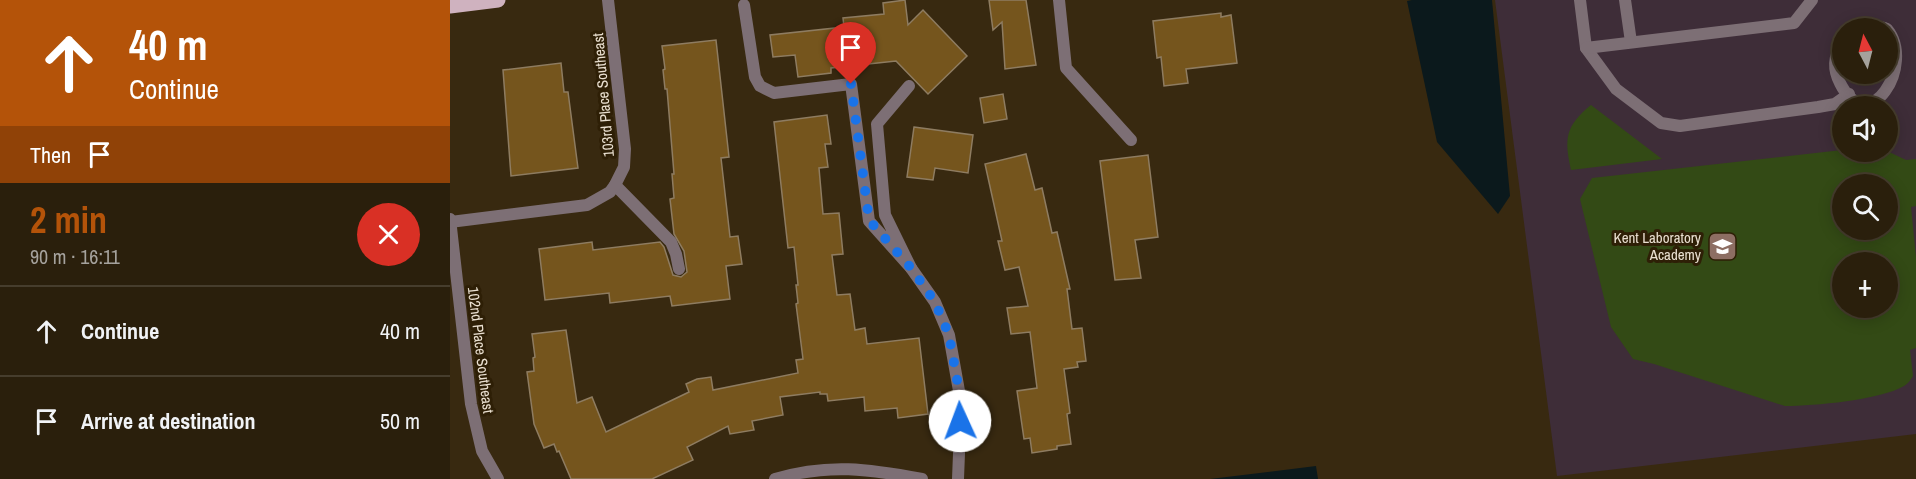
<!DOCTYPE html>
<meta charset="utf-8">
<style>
:root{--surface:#2a1f0c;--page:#322715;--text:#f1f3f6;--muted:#a5a29d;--line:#463d2d;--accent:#b45309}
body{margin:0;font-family:"Archivo Narrow",sans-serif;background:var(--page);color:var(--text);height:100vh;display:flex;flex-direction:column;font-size:22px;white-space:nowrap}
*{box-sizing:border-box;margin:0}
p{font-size:20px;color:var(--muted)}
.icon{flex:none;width:33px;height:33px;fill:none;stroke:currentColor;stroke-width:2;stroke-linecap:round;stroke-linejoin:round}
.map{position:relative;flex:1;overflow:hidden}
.details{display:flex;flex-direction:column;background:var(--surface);width:450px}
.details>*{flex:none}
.hud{background:#b45309;color:#fff;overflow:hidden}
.needle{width:39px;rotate:353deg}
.tools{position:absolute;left:1382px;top:18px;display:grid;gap:12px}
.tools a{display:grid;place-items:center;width:66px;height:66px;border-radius:50%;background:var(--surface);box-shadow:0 3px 15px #0003,0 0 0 2px var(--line);font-size:30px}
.pin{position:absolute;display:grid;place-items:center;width:51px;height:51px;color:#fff;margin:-62px -26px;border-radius:50% 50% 50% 0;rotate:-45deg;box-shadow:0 0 6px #0007}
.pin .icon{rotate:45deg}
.me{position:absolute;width:66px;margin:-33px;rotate:358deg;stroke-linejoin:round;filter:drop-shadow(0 0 4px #0008)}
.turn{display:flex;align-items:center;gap:21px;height:126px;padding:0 30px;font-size:27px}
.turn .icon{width:78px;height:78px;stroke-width:2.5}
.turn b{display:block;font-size:42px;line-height:51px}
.then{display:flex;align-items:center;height:57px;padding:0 30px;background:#0003;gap:12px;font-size:22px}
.round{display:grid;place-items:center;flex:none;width:63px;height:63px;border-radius:32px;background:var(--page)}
.head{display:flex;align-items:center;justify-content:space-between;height:102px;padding:0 30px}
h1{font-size:36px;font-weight:700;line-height:45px;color:var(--accent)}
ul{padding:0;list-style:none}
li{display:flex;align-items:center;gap:18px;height:90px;padding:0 30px;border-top:2px solid var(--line)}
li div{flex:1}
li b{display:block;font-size:22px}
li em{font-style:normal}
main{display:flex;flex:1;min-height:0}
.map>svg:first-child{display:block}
.education{fill:#3e2d38;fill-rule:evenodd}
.green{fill:#334a15;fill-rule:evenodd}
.water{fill:#0b191c}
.building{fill:#75551d;stroke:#8e7c61;stroke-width:1.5}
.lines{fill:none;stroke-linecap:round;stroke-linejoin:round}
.lane{stroke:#7d6f75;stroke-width:12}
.street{stroke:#7d6f75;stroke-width:12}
.primary{stroke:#cfb2bf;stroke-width:15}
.route{stroke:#1a73e8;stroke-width:10;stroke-dasharray:0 18}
.labels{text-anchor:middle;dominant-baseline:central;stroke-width:6;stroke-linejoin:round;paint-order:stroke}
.street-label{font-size:15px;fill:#eae0d1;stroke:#2e1f06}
.poi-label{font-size:15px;fill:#eae0d1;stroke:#2e1f06;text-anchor:end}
</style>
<main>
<section class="details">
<div class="hud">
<div class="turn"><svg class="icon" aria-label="ahead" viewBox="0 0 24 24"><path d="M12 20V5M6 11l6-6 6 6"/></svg><div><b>40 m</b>Continue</div></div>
<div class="then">Then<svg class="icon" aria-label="arrive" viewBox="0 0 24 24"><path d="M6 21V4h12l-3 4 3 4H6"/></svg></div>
</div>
<div class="head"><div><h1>2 min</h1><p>90 m · 16:11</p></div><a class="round" style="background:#d93025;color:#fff"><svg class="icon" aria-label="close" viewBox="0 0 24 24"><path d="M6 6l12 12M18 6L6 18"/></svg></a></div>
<ul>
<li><svg class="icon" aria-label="ahead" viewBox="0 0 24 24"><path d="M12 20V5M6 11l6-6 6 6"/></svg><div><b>Continue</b></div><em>40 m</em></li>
<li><svg class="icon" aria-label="arrive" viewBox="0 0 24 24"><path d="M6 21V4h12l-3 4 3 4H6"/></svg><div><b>Arrive at destination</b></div><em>50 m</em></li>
</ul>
</section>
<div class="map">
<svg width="1466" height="479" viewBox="0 0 1466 479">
<rect width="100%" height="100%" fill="#382910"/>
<!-- education -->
<path class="education" d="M1045 0H1466V434L1107 476ZM1392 28H1437V74H1392ZM1392 106H1437V152H1392ZM1392 184H1437V230H1392ZM1392 262H1437V308H1392Z"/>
<!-- green -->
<g class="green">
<path d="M1141 105 1212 159 1121 170C1114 139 1115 126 1141 105Z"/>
<path d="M1392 150V152L1437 151 1456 160 1466 159V206L1461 207 1466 257V348L1460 350 1463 376C1461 379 1458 384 1454 386 1430 400 1364 406 1335 406L1204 364 1183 359 1161 327 1130 199 1142 178ZM1392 184H1437V230H1392ZM1392 262H1437V308H1392Z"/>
</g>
<!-- water -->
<g class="water">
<polygon points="962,0 1042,0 1060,196 1048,214 987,142 957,1"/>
<polygon points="866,466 868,479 760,479"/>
</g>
<!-- building -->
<g class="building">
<polygon points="455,0 458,25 473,10 517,56 478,94 446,61 381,68 381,73 348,77 345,55 323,57 320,35 394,27 393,18 434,14 433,3"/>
<polygon points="539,0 576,0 586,65 555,69 552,22 543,30"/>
<polygon points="771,13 771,17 781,15 787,63 736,69 738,83 714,86 711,57 707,58 703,21"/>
<polygon points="266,40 279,157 271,158 280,237 288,236 292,264 276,266 280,299 222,306 220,296 160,303 159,293 95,300 89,249 142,242 143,250 210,242 214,247 223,275 231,277 237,272 234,251 224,234 220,199 224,198 222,174 224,174 217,89 215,89 213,70 215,69 212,46"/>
<polygon points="111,63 114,92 118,92 128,168 61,176 53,70"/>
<polygon points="553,94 557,119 534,123 530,98"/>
<polygon points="377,115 381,144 375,144 378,167 369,168 373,214 389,213 393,254 382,255 387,295 400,294 405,330 415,328 417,344 469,338 478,414 448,418 447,408 415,411 414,397 378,401 377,394 370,394 370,392 330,397 333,415 302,421 304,430 280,434 278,426 237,447 243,460 202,479 121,479 109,451 107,452 104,444 94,448 84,424 77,372 84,371 83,358 85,357 82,334 116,330 127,403 142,397 156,432 239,392 236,384 247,379 261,377 263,390 348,373 346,360 353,359 346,304 348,303 346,285 348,285 344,247 338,248 324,122"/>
<polygon points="464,127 523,135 518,173 485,168 483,180 457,177"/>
<polygon points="576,154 585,190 592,188 602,233 607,232 620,289 617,289 622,329 632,328 636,361 627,362 628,367 614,369 620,413 617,414 621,444 607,446 607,449 582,453 580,438 574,439 567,391 587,388 580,332 561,334 557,308 578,306 569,267 555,270 548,241 552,241 535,164"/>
<polygon points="698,155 708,237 685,240 691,278 665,280 650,161"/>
</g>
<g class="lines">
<!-- lane -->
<g class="lane">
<polyline points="609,0 616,68 681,140"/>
<polyline points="1130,0 1136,48 1166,89 1211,123 1230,126 1368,107 1385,104 1399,94"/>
<polyline points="1175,0 1181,42"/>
<polyline points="294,5 305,77 310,86 324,93 401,84 419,221 461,268 435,215 427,124 459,86"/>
<polyline points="1412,28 1426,26 1435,28"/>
<path d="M1392 43C1384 56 1383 70 1390 83 1419 141 1466 64 1437 29"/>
<polyline points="1136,48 1344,23 1362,0"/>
<polyline points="165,185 221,242 226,254 229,269"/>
</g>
<!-- street -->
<g class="street">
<polyline points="0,219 21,404 32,451 48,479"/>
<polyline points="0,222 137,205 160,192 165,185 174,167 175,149 158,0"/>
<polyline points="461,268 485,302 499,335 511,402 508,479"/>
<path d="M325 479C378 463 419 469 472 479"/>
</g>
<!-- primary -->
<polyline class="primary" points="0,6 48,0"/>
</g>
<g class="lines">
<!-- route -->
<polyline class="route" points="401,84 419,220 461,268 485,302 499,335 511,402 510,421"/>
</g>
<!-- icons -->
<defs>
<symbol id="school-square" viewBox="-11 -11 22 22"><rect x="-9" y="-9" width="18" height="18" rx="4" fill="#8d6e63" stroke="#2e1f06"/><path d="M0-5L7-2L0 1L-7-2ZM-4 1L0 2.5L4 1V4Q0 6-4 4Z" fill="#fff"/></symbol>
</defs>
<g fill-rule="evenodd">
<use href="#school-square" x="1256" y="230" width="33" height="33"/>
</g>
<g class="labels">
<!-- street labels -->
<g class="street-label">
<text transform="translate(153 95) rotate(-95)">103rd Place Southeast</text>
<text transform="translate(31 350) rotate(83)">102nd Place Southeast</text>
</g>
<!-- poi labels -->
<g class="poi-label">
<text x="1251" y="237">Kent Laboratory<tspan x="1251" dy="17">Academy</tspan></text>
</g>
</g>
</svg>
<div class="tools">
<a><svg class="needle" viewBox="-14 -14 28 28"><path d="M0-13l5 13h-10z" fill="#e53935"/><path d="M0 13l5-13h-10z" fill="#a5a29d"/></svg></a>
<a><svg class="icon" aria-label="sound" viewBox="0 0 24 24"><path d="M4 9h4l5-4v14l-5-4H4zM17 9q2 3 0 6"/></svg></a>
<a><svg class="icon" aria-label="search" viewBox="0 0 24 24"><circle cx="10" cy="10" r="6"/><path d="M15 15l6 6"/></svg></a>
<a>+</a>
</div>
<div class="pin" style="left:401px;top:84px;background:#d93025"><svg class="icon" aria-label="arrive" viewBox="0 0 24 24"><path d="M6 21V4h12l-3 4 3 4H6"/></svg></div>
<svg class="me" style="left:510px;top:421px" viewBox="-20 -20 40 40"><circle r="19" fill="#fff"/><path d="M0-13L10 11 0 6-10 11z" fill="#1a73e8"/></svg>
</div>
</main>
